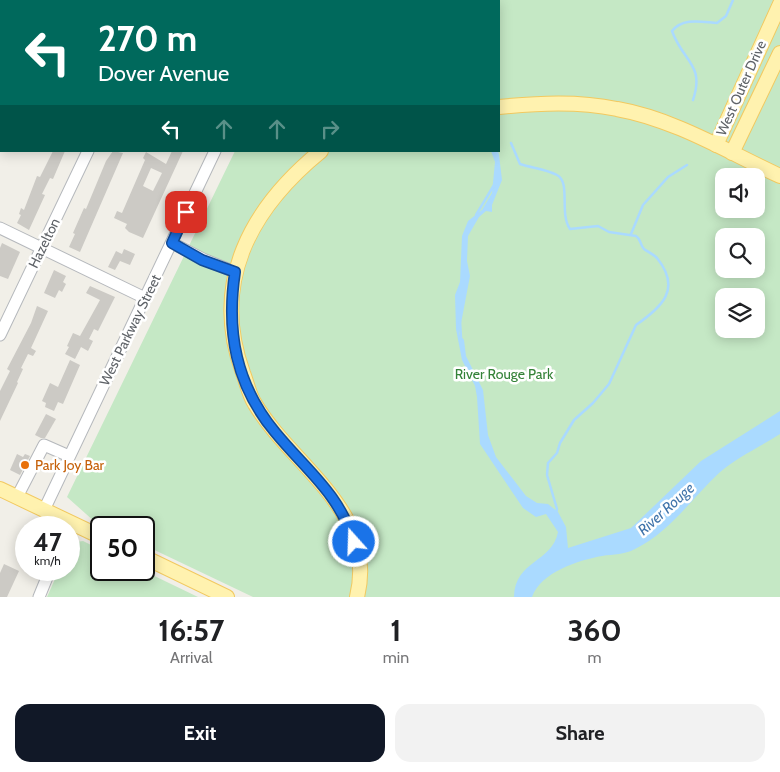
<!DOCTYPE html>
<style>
:root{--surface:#fff;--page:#f2f2f2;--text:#202124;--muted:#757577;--accent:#111827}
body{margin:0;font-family:Cabin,sans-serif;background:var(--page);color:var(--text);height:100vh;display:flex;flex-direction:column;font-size:19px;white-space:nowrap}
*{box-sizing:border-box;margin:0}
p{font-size:16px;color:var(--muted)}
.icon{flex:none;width:28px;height:28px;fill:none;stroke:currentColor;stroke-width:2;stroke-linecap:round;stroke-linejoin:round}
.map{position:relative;height:597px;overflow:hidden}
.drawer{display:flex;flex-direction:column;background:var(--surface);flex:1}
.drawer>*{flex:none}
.top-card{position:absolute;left:0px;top:0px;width:500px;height:152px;box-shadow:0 2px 12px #0003;background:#00695c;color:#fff;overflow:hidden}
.tools{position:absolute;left:715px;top:168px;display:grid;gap:10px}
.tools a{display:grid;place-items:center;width:50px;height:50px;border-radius:10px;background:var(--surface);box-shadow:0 2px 12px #0003;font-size:25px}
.speed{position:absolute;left:15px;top:516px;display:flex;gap:10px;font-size:25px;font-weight:700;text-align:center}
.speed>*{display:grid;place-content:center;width:65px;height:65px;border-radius:50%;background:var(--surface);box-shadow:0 2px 12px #0003;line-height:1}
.speed small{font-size:12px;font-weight:400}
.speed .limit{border:2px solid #111;border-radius:8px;background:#fff;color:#111}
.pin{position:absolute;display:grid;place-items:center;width:42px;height:42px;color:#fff;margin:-21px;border-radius:10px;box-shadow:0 2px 8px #0006}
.me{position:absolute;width:55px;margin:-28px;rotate:340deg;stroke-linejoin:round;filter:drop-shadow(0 0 4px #0008)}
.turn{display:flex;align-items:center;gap:18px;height:105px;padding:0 15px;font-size:22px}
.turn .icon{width:65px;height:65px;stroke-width:2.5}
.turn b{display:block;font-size:35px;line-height:42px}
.lanes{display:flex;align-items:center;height:48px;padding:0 15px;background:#0003;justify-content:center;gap:25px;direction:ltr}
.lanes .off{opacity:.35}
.eta{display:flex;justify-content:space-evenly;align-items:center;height:85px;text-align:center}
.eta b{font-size:30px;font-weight:800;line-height:35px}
.cta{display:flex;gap:10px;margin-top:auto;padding:10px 15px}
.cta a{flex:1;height:58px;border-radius:15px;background:var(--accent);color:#fff;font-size:20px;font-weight:800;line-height:58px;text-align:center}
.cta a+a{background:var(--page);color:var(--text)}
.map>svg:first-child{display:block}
.green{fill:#c5e8c5;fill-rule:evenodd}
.water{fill:#aadaff}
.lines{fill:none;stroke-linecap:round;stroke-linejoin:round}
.stream{stroke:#aadaff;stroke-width:2.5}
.building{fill:#cccac5;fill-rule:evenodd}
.minor-casing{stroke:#b5b8bc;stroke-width:13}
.major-casing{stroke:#f2c960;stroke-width:16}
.minor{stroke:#fff;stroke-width:11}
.major{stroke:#fff2af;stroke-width:14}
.route-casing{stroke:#114b97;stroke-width:12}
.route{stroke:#1a73e8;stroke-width:9}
.food-dot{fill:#e8710a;stroke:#fff;stroke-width:2}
.labels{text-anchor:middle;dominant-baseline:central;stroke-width:5;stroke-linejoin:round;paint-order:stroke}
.street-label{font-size:14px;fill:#5f6368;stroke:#fff}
.park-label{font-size:14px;fill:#348238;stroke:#fff}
.food-label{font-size:14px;fill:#c56008;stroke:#fff;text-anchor:start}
.water-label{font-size:15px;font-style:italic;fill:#4174aa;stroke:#fff}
</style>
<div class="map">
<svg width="780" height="597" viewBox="0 0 780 597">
<rect width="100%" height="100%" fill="#f1efe8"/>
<!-- green -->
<g class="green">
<path d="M306 0H780V597H253L144 545V528L107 527 95 522 67 497 235 151H499V1ZM724 176H756V209H724ZM724 236H756V269H724ZM724 296H756V329H724Z"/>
<polygon points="83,541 101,550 101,570 142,570 198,597 47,597 59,570 69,570 70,543"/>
</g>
<!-- water -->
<path class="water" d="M491 151H498L499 155 502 180 492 205V212L486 211 479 217 468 236 467 261 470 276 459 334 464 340 466 356 483 390 488 435 496 457 526 496 537 503 548 504 558 512 566 527 568 548 631 528 701 461 780 411V434C760 447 737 457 719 473 691 499 670 532 635 549 624 555 614 554 602 556 579 560 541 572 532 597H514C515 560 552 563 558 532L546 514 536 517 523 508 480 444 477 397 475 386 462 360 456 329 455 295 460 282 462 236 468 221 482 210 492 193 495 162Z"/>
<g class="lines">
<!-- stream -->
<g class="stream">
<path d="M693 100C705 64 683 62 672 31 683 17 702 22 717 23L726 16 733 0"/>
<path d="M511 143 520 164C532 168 546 169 557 175 571 182 559 214 570 229L598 226 609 232 636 236C641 239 640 245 644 249 648 252 653 254 657 258 682 289 662 307 636 325L609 384 593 403 574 420 560 443 557 453 548 463 547 475 557 509 556 513"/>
<polyline points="476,215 494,185"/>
<polyline points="631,234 643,205 668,177 687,165"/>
<polyline points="460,321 461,338"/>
</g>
</g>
<!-- building -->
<g class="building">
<polygon points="53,151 65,151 53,179 50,178 42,194 45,195 29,230 17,223 21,215 19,214 21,208 24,210 37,176 40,177"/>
<polygon points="113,151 123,153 80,252 69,247 75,234 73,233 84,208 86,209 106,161"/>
<path d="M172 151H183L143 238 129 232 125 228 127 224 114 218 117 211 122 213 145 160 143 158 146 152 166 164ZM151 168 162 173 153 191 143 186Z"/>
<polygon points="2,243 20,252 8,279 0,276 0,248"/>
<polygon points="124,249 135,254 130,265 120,261 115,270 108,267 116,251 122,254"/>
<polygon points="54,270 66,276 63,282 66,284 62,292 59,290 55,298 44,293"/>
<polygon points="90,286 115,297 98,331 94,329 89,339 93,341 88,351 81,347 75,359 65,354 69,347 67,346 73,333 80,336 100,300 86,293"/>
<polygon points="37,306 48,311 31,348 36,351 33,356 28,354 21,368 23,369 17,382 18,383 0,421 0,391 10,371 7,369 31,323"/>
<polygon points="70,360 80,365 63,404 58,402 54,411 45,407 46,403 42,401 50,383 58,387"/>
<polygon points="46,414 56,419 45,438 41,438 35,435"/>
<polygon points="17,454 23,457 25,454 30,456 20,475 10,470"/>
<polygon points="4,564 19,571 7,597 0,597 0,573"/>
</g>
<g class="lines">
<defs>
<g id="minor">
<polyline points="36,1 37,0"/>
<polyline points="161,1 161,0"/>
<polyline points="287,1 288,0"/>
<polyline points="0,76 1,74"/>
<polyline points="0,228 145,298"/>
<polyline points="172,243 203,259 235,272"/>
<polyline points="0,335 88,151"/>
<polyline points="17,497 44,445 69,456"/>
<polyline points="44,510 215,151"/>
<polyline points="39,597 50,570"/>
</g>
<g id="major">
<path d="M499 107C539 103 578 101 617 109 674 119 728 152 780 176"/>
<polyline points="716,145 780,4"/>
<path d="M321 151C251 208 210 282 243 373 247 383 249 395 255 404 293 467 378 511 357 597"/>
<polyline points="732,153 780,53"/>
<polyline points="0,489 101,537"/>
<polyline points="144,557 227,597"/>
</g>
</defs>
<!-- minor casing -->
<use href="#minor" class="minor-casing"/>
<!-- major casing -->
<use href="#major" class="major-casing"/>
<!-- minor -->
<use href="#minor" class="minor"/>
<!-- major -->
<use href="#major" class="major"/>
</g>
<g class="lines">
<defs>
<path id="route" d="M186 212 172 243 202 260 235 272C226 332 236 385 275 432 306 470 339 493 354 542"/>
</defs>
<!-- route casing -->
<use href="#route" class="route-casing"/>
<!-- route -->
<use href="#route" class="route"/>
</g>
<!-- markers -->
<circle class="food-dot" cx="25" cy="465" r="5"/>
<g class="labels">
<!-- street labels -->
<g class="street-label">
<text transform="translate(741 88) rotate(-66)">West Outer Drive</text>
<text transform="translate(44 243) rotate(-64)">Hazelton</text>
<text transform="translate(130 330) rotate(-64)">West Parkway Street</text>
</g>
<!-- park labels -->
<g class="park-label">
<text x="504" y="374">River Rouge Park</text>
</g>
<!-- food labels -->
<g class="food-label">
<text x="35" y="465">Park Joy Bar</text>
</g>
<!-- water labels -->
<g class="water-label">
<text transform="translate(666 509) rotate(-42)">River Rouge</text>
</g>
</g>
</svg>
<div class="tools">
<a><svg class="icon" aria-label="sound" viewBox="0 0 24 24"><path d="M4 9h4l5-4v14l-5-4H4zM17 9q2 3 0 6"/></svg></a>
<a><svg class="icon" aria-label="search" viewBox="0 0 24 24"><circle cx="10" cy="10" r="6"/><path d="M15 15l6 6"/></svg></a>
<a><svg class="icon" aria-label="layers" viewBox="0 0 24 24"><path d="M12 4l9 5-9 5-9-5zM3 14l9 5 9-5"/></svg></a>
</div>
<div class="speed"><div>47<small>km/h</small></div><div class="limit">50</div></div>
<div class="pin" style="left:186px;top:212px;background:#d93025"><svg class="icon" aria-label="arrive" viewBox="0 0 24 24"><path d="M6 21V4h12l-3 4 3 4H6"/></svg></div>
<svg class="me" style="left:354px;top:542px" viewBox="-20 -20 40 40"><circle r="17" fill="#1a73e8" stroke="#fff" stroke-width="3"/><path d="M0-11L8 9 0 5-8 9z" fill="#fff"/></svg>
<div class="top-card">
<div class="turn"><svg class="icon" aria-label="left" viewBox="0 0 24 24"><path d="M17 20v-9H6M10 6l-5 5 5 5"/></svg><div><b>270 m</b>Dover Avenue</div></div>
<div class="lanes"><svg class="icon" aria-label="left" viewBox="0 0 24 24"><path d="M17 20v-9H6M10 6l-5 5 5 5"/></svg><svg class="icon off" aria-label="ahead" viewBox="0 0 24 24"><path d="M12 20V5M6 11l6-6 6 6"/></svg><svg class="icon off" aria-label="ahead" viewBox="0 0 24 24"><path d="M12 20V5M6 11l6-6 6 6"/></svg><svg class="icon off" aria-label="right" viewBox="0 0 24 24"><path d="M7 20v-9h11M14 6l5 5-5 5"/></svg></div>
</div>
</div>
<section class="drawer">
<div class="eta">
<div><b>16:57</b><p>Arrival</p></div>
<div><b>1</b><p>min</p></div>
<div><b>360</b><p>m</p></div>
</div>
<div class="cta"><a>Exit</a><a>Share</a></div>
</section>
